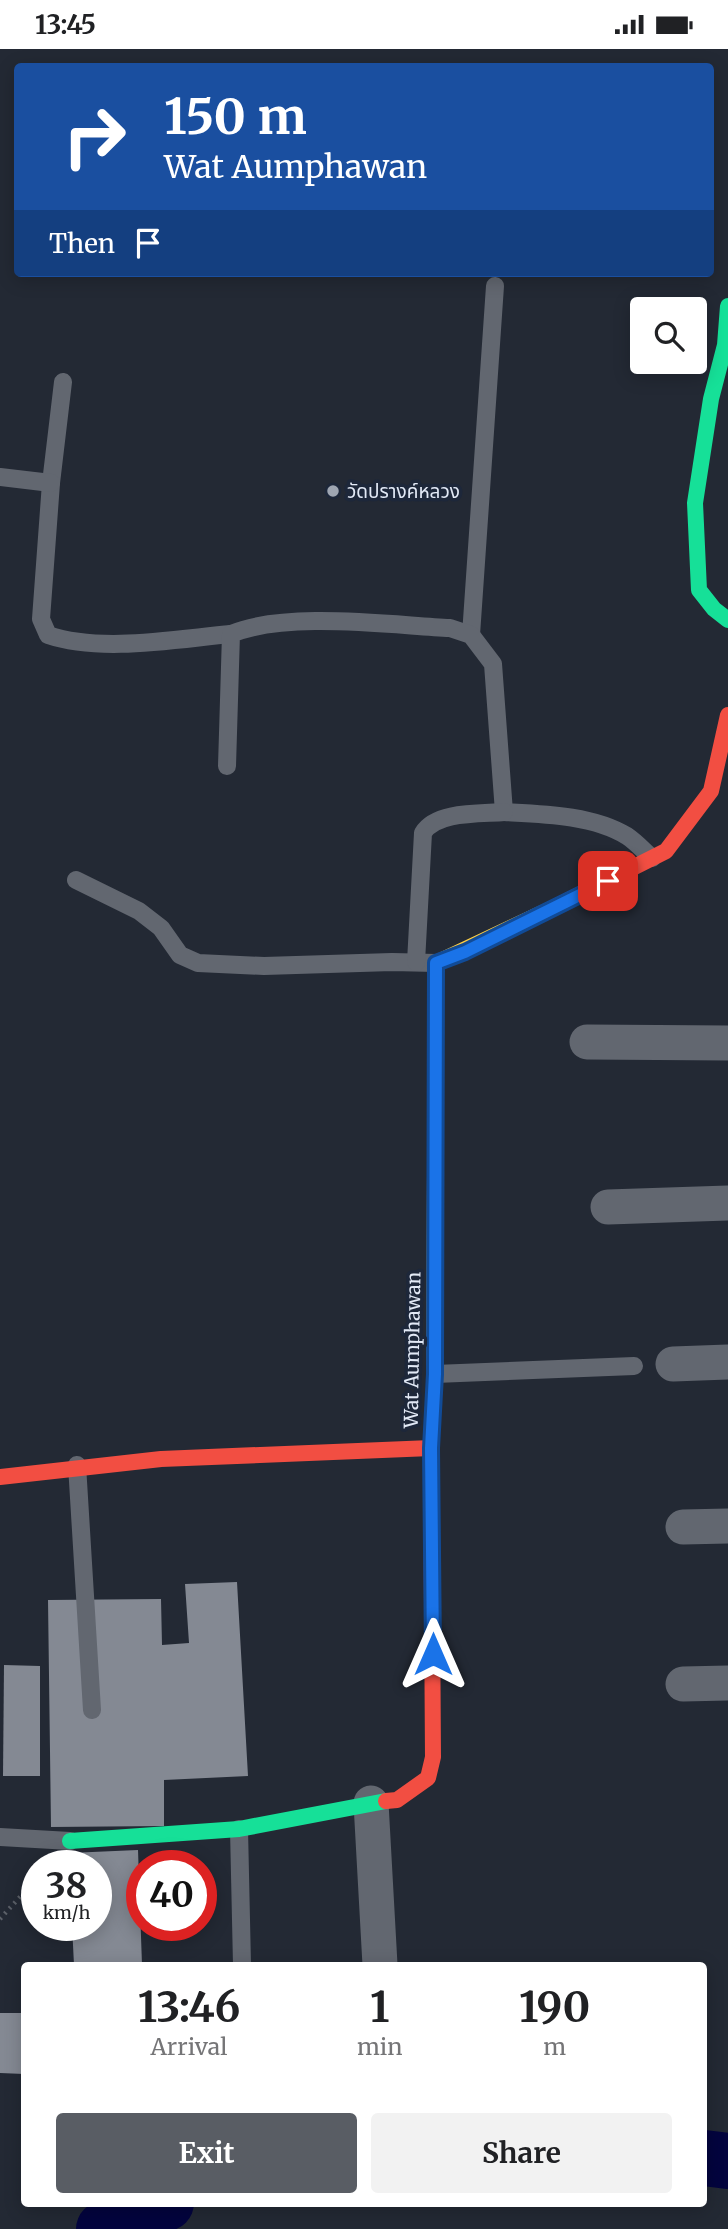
<!DOCTYPE html>
<meta charset="utf-8">
<style>
:root{--surface:#fff;--page:#f2f2f2;--text:#202124;--muted:#757577;--accent:#595d64}
body{margin:0;font-family:Merriweather,"Noto Sans Thai",serif;background:var(--page);color:var(--text);height:100vh;display:flex;flex-direction:column;font-size:26px;white-space:nowrap}
*{box-sizing:border-box;margin:0}
p{font-size:23px;color:var(--muted)}
.icon{flex:none;width:38px;height:38px;fill:none;stroke:currentColor;stroke-width:2;stroke-linecap:round;stroke-linejoin:round}
.map{position:relative;flex:1;overflow:hidden}
.drawer{position:absolute;left:21px;top:1913px;width:686px;height:245px;display:flex;flex-direction:column;background:var(--surface);border-radius:7px;box-shadow:0 4px 18px #0003}
.drawer>*{flex:none}
.banner{position:absolute;left:14px;top:14px;width:700px;height:214px;border-radius:7px;box-shadow:0 4px 18px #0003;background:#1a4fa0;color:#fff;overflow:hidden}
.buttons{position:absolute;left:630px;top:248px;display:grid;gap:14px}
.buttons a{display:grid;place-items:center;width:77px;height:77px;border-radius:7px;background:var(--surface);box-shadow:0 4px 18px #0003;font-size:35px}
.speed{position:absolute;left:21px;top:1801px;display:flex;gap:14px;font-size:35px;font-weight:700;text-align:center}
.speed>*{display:grid;place-content:center;width:91px;height:91px;border-radius:50%;background:var(--surface);box-shadow:0 4px 18px #0003;line-height:1}
.speed small{font-size:18px;font-weight:400}
.speed .limit{border:10px solid #d22;background:#fff;color:#111}
.pin{position:absolute;display:grid;place-items:center;width:60px;height:60px;color:#fff;margin:-30px;border-radius:14px;box-shadow:0 4px 10px #0006}
.me{position:absolute;width:77px;margin:-38px;rotate:0deg;stroke-linejoin:round;filter:drop-shadow(0 0 5px #0008)}
.turn{display:flex;align-items:center;gap:24px;height:147px;padding:0 35px;font-size:32px}
.turn .icon{width:91px;height:91px;stroke-width:2.5}
.turn b{display:block;font-size:49px;line-height:60px}
.then{display:flex;align-items:center;height:66px;padding:0 35px;background:#0003;gap:14px;font-size:26px}
.eta{display:flex;justify-content:space-evenly;align-items:center;height:119px;text-align:center}
.eta b{font-size:42px;font-weight:700;line-height:49px}
.cta{display:flex;gap:14px;margin-top:auto;padding:14px 35px}
.cta a{flex:1;height:80px;border-radius:7px;background:var(--accent);color:#fff;font-size:28px;font-weight:700;line-height:80px;text-align:center}
.cta a+a{background:var(--page);color:var(--text)}
.status{display:flex;justify-content:space-between;align-items:center;height:49px;padding:0 35px;background:var(--surface);direction:ltr}
.status svg{height:19px;fill:currentColor}
.map>svg:first-child{display:block}
.lines{fill:none;stroke-linecap:round;stroke-linejoin:round}
.river{stroke:#03043e;stroke-width:56}
.building{fill:#848993}
.path{stroke:#5b6068;stroke-width:4.5;stroke-dasharray:2 5;stroke-linecap:butt}
.lane{stroke:#626770;stroke-width:18}
.street{stroke:#626770;stroke-width:35}
.fast{stroke:#16e098;stroke-width:16}
.slow{stroke:#ffcf43;stroke-width:16}
.jam{stroke:#f24e42;stroke-width:16}
.route-casing{stroke:#114b97;stroke-width:18}
.route{stroke:#1a73e8;stroke-width:12}
.poi-dot{fill:#9fa6b2;stroke:#1d273a;stroke-width:2.5}
.labels{text-anchor:middle;dominant-baseline:central;stroke-width:7;stroke-linejoin:round;paint-order:stroke}
.poi-label{font-size:19px;fill:#e2e9f6;stroke:#1d273a;text-anchor:start}
.street-label{font-size:19px;fill:#e2e9f6;stroke:#1d273a}
</style>
<div class="status"><b>13:45</b><svg viewBox="0 0 49 12"><path d="M0 12V9h3v3zM5 12V6h3v6zM10 12V3h3v9zM15 12V0h3v12zM26 1h20v11H26zM47 4h2v5h-2z"/></svg></div>
<div class="map">
<svg width="728" height="2180" viewBox="0 0 728 2180">
<rect width="100%" height="100%" fill="#232934"/>
<g class="lines">
<!-- river -->
<g class="river">
<polyline points="704,2109 728,2112"/>
<polyline points="104,2180 166,2154"/>
</g>
</g>
<!-- building -->
<g class="building">
<polygon points="237,1533 248,1727 164,1731 164,1777 51,1778 48,1551 161,1550 162,1596 189,1594 185,1535"/>
<polygon points="4,1616 40,1617 40,1727 3,1727"/>
<polygon points="138,1801 142,1916 74,1916 72,1876 96,1876 96,1816 70,1816 69,1804"/>
<polygon points="0,1964 24,1964 24,2025 0,2024"/>
</g>
<g class="lines">
<!-- path -->
<polyline class="path" points="0,1870 37,1829"/>
<!-- lane -->
<g class="lane">
<path d="M63 333 51 434 41 570 48 586C101 604 176 590 231 585"/>
<polyline points="0,428 51,434"/>
<polyline points="471,586 495,237"/>
<path d="M227 717 231 585C286 562 389 576 450 579L471 586 493 615 504 763C543 765 593 766 627 787 636 793 644 802 652 809"/>
<polyline points="76,831 139,862 161,879 180,906 198,914 264,917 392,913 436,914"/>
<path d="M416 913 423 784C436 762 481 765 504 763"/>
<polyline points="435,1325 634,1317"/>
<polyline points="77,1416 92,1661"/>
<polyline points="239,1780 242,1916"/>
<polyline points="0,1788 70,1792"/>
</g>
<!-- street -->
<g class="street">
<polyline points="587,993 728,994"/>
<polyline points="608,1158 728,1154"/>
<polyline points="673,1315 728,1313"/>
<polyline points="683,1478 728,1477"/>
<polyline points="683,1635 728,1634"/>
<polyline points="371,1754 380,1916"/>
</g>
<!-- fast -->
<g class="fast">
<polyline points="728,257 725,296 711,350 695,454 699,541 714,560 728,571"/>
<polyline points="70,1792 239,1780 386,1752"/>
</g>
<!-- slow -->
<polyline class="slow" points="434,1341 436,914 553,859"/>
<!-- jam -->
<g class="jam">
<polyline points="553,859 666,802 711,742 728,666"/>
<polyline points="0,1428 161,1410 431,1399"/>
<polyline points="386,1752 397,1751 428,1729 433,1708 431,1399 434,1341"/>
</g>
</g>
<g class="lines">
<defs>
<polyline id="route" points="433,1605 431,1399 435,1325 436,914 465,903 608,832"/>
</defs>
<!-- route casing -->
<use href="#route" class="route-casing"/>
<!-- route -->
<use href="#route" class="route"/>
</g>
<!-- markers -->
<circle class="poi-dot" cx="333" cy="442" r="7"/>
<g class="labels">
<!-- poi labels -->
<g class="poi-label">
<text x="347" y="442">วัดปรางค์หลวง</text>
</g>
<!-- street labels -->
<g class="street-label">
<text transform="translate(412 1301) rotate(-89)">Wat Aumphawan</text>
</g>
</g>
</svg>
<div class="buttons">
<a><svg class="icon" aria-label="search" viewBox="0 0 24 24"><circle cx="10" cy="10" r="6"/><path d="M15 15l6 6"/></svg></a>
</div>
<div class="speed"><div>38<small>km/h</small></div><div class="limit">40</div></div>
<div class="pin" style="left:608px;top:832px;background:#d93025"><svg class="icon" aria-label="arrive" viewBox="0 0 24 24"><path d="M6 21V4h12l-3 4 3 4H6"/></svg></div>
<svg class="me" style="left:433px;top:1605px" viewBox="-20 -20 40 40"><path d="M0-17L14 15 0 8-14 15z" fill="#1a73e8" stroke="#fff" stroke-width="4"/></svg>
<div class="banner">
<div class="turn"><svg class="icon" aria-label="right" viewBox="0 0 24 24"><path d="M7 20v-9h11M14 6l5 5-5 5"/></svg><div><b>150 m</b>Wat Aumphawan</div></div>
<div class="then">Then<svg class="icon" aria-label="arrive" viewBox="0 0 24 24"><path d="M6 21V4h12l-3 4 3 4H6"/></svg></div>
</div>
<section class="drawer">
<div class="eta">
<div><b>13:46</b><p>Arrival</p></div>
<div><b>1</b><p>min</p></div>
<div><b>190</b><p>m</p></div>
</div>
<div class="cta"><a>Exit</a><a>Share</a></div>
</section>
</div>
